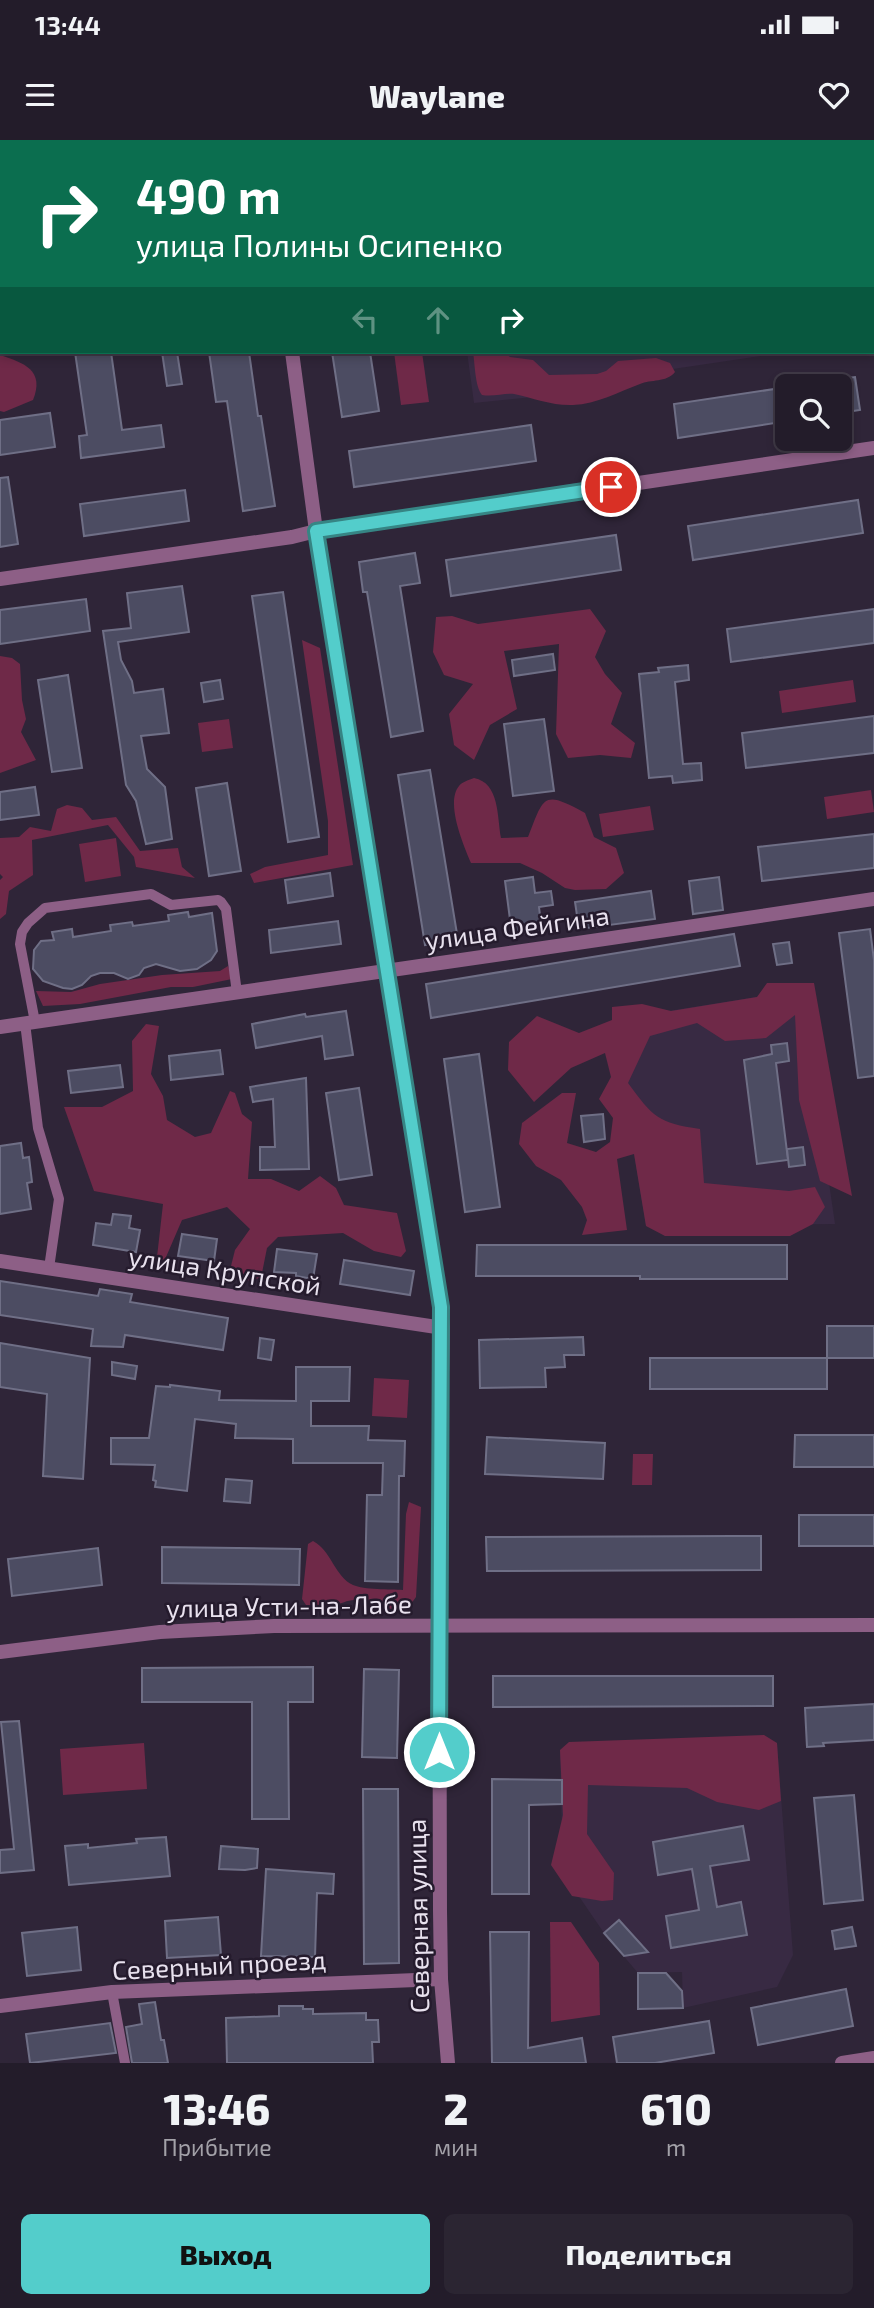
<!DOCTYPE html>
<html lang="ru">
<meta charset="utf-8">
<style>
:root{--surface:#231c2a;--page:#2b2532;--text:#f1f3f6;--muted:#a3a1a8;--line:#403a47;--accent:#53cdcb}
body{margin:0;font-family:"Exo 2",sans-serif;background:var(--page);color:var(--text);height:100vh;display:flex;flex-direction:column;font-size:26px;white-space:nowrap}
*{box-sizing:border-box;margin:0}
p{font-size:23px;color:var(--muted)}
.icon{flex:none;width:38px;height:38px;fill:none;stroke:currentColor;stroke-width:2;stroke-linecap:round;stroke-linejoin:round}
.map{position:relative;height:1923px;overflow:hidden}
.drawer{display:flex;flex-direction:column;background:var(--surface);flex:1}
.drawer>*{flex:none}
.top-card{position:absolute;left:0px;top:0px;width:875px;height:214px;box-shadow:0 4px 10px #0003,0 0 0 2px var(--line);background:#0b6e4f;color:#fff;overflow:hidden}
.tools{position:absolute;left:775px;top:234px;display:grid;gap:14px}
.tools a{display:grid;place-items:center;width:77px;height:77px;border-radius:10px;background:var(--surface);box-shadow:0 4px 10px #0003,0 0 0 2px var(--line);font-size:35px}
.pin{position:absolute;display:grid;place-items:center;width:60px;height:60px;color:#fff;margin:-30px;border:4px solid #fff;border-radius:50%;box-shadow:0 2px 7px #0007}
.me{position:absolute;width:77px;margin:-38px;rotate:0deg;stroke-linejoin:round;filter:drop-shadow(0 0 5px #0008)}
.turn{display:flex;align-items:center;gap:24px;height:147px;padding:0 21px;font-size:32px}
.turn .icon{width:91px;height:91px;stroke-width:2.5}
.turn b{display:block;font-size:49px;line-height:60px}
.lanes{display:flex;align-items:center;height:66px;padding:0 21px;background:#0003;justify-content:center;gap:35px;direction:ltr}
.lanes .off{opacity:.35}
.eta{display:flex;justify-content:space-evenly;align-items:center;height:119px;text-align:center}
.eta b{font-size:42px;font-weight:800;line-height:49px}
.action{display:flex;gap:14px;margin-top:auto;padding:14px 21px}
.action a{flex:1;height:80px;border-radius:10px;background:var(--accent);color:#111;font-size:28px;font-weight:800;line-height:80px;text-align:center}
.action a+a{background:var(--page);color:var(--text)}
.status{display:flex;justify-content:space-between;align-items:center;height:49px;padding:0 35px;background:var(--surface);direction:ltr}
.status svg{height:19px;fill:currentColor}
header{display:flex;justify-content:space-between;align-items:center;height:91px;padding:0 21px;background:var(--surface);font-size:32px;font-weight:800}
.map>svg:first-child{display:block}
.built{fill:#382a43}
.green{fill:#6f2948}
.building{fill:#4c4c62;stroke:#6f6f86;stroke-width:2}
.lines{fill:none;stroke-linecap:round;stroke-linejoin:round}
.service{stroke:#8d5f86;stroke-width:10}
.minor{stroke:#8d5f86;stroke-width:14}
.tertiary{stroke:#8d5f86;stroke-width:14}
.route-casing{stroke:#368584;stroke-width:18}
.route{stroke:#53cdcb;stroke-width:12}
.labels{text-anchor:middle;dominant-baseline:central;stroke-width:5;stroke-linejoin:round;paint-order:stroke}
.street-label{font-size:26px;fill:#e8e1ee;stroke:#251b2d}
</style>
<div class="status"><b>13:44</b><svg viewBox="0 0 49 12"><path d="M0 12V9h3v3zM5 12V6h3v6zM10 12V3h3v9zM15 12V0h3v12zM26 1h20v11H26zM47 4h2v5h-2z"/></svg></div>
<header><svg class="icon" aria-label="menu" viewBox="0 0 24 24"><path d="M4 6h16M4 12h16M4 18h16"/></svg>Waylane<svg class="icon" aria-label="heart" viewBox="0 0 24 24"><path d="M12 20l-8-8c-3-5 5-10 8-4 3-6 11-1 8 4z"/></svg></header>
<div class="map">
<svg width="874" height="1923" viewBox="0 0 874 1923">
<rect width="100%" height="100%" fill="#2f2538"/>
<!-- built -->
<g class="built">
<polygon points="467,212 788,212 639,234 613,249 474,263"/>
<polygon points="801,850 835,1084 646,1086 612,880"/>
<polygon points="777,1603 793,1815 777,1847 683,1868 682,1832 638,1833 604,1793 563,1733 560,1610"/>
</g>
<!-- green -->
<g class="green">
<polygon points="539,0 823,0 823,2 535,2"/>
<polygon points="394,212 422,212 429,262 401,265"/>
<path d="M473 212H503L510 217 533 220 549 235 597 234 606 231 618 221 656 218 670 223 675 232C666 243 651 239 640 244 618 252 597 264 573 265 553 266 533 258 514 254 505 253 493 257 482 255 475 247 475 224 473 212Z"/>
<path d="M0 215C24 223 45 230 33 260L4 272 0 271Z"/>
<polygon points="590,469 606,491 595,517 605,534 622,553 611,584 635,603 631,618 600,615 568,618 556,594 559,504 504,511 517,569 490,585 474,620 454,605 449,574 473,544 444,535 433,512 436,477 452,476 478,484"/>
<polygon points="302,500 320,508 353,725 254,743 250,734 265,727 328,715 328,681"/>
<polygon points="0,516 12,518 20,524 22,560 26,579 21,592 36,620 0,633"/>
<polygon points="853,540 856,562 782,573 779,551"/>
<polygon points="229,579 233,608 202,612 198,583"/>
<path d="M474 638C500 643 497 677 501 698L528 697C544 657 542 649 585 673L594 697 616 708 624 733 606 749 575 750 565 748 542 733 520 723H471C464 706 445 663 459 646 462 642 469 640 474 638Z"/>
<polygon points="871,650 874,672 827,679 824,657"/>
<polygon points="67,665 82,668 92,680 116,677 140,711 178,708 182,727 195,738 136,727 134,717 108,685 32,700 33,735 9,751 6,774 0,779 0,740 3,737 0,734 0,698 19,697 30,687 51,691 57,669"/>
<polygon points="650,666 654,690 603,697 599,674"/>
<polygon points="116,698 121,736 85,742 79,704"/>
<polygon points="228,826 232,839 193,847 171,847 80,864 43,866 36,851 71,852 100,844 162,835 220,831"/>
<path d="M767 843H814L852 1056 820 1041 799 960 795 875 766 898 725 901 697 883 650 896 628 943C653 977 658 983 700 989L704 1043 789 1051 815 1047 825 1067 813 1084 790 1096H665L646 1086 634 1014 617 1019 627 1090 582 1095 587 1080 582 1067 561 1040 536 1026 519 1004 522 983 562 953H576L567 1003 596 1012 610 1002 613 978 599 959 611 937 605 913 571 928 534 962 508 930 509 902 537 876 579 893 612 880V867L642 864 671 871 757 857Z"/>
<polygon points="146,884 159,886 151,934 163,956 167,980 195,997 211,993 230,951 235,953 242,974 252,982 248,1039 271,1039 299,1051 320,1036 336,1048 344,1065 397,1073 406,1111 401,1117 374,1111 343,1093 278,1097 267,1108 261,1138 245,1141 230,1130 235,1110 250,1089 227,1067 182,1080 163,1124 157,1117 163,1064 94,1051 64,967 102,967 133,951 132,901"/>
<polygon points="374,1238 409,1240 407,1278 372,1276"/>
<polygon points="633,1314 653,1314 652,1345 632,1345"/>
<path d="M409 1362 421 1367 416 1457 408 1468C384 1473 376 1461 355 1460 346 1460 342 1464 334 1465 325 1466 315 1465 306 1465L302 1459 308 1404 313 1401C331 1410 335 1437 353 1445 364 1450 390 1449 403 1450L406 1374Z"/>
<polygon points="764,1595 777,1603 781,1661 759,1670 717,1662 687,1648 588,1645 587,1694 614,1733 613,1760 602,1761 572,1756 551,1725 563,1675 560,1610 569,1602"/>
<polygon points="144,1603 147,1649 63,1655 60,1609"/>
<polygon points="550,1782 571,1782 599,1823 600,1875 551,1882"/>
</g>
<!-- building -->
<g class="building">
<polygon points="75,212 111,212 122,290 161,285 164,307 81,318 79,296 87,295"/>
<polygon points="162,212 177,212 182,244 167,246"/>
<polygon points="209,212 249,212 258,276 261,276 275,366 243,371 227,261 216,262"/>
<polygon points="332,212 370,212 379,271 342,277"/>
<polygon points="855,237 860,270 840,273 840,239"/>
<polygon points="788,247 788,281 678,298 674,264"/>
<polygon points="50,273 55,307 0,315 0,280"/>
<polygon points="531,285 536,321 354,347 349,311"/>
<polygon points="8,337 18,404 0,407 0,338"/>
<polygon points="185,350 189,381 84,396 80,364"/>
<polygon points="858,360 863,393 693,420 688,386"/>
<polygon points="616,395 621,430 451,456 446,420"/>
<polygon points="415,413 420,443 400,446 423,591 391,597 367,452 363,452 359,422"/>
<polygon points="182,446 189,492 118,502 121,520 132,541 134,553 163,549 169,593 141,596 147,629 165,647 172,699 146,704 136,661 126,645 103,491 131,488 127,453"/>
<polygon points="283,452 319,697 288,702 252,456"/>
<polygon points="86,459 90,491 0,504 0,470"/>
<polygon points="874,469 874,503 731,522 727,489"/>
<polygon points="553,514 555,530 514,536 512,520"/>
<polygon points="688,525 689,540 675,542 683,624 701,623 702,640 673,643 672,636 649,638 639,534 659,532 658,528"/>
<polygon points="68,535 82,628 52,632 38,540"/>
<polygon points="220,540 223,559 204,562 201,543"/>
<polygon points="874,576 874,613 746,628 742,593"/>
<polygon points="544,579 554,651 513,656 504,584"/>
<polygon points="430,630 458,800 425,805 398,635"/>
<polygon points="227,643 241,731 209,736 196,648"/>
<polygon points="35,647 39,675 0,680 0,652"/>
<polygon points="874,694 874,728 762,741 758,707"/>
<polygon points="330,733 333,756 288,763 285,740"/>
<polygon points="533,737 535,753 551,751 553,765 539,767 542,791 512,795 505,741"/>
<polygon points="719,737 723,770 693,774 689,741"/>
<polygon points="651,751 655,779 579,789 575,762"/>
<polygon points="188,772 189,777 212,773 217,811 211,820 197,829 180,831 156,824 144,828 139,835 128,839 114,833 100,833 91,836 82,845 72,849 63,848 43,841 33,829 34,810 41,801 54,800 52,792 72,789 73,797 111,791 110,785 132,782 133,786 169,781 168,775"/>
<polygon points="338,781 341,804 271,813 269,790"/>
<polygon points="870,789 874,820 874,936 858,938 839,793"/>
<polygon points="734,794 740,826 431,878 426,844"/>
<polygon points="789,802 792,823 777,825 773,804"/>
<polygon points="346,871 353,915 325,919 322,896 256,908 252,884 305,874 306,877"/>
<polygon points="787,903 789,921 776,923 788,1020 757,1024 744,920 772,914 771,905"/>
<polygon points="220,910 223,934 171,940 169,916"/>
<polygon points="479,914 500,1067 465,1072 444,919"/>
<polygon points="120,925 123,947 71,953 68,931"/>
<polygon points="306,938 309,1029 260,1030 260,1007 275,1007 273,959 253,962 250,947"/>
<polygon points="359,948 372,1035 339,1040 326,953"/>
<polygon points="603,974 605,999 584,1002 581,976"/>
<polygon points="21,1003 23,1018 29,1017 32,1042 27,1043 31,1069 0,1074 0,1006"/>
<polygon points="803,1007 805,1025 789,1027 787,1009"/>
<polygon points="113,1074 131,1076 129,1088 140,1090 136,1112 93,1105 96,1083 111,1085"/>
<polygon points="182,1094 217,1099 214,1121 178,1116"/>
<polygon points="477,1105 787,1105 787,1139 640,1139 640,1136 476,1136"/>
<polygon points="277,1109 317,1114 313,1139 296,1136 296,1133 274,1132"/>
<polygon points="344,1120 414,1131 410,1155 340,1144"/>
<polygon points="0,1141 98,1156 100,1149 132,1154 130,1162 228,1178 223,1210 125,1195 123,1207 91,1206 93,1189 0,1175"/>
<rect x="827" y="1186" width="47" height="32"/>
<polygon points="583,1197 584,1215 564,1215 565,1227 545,1228 546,1247 480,1248 479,1200"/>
<polygon points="260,1198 274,1200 271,1220 258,1218"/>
<polygon points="0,1203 90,1218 83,1339 43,1336 47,1254 0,1247"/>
<rect x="650" y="1218" width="177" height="31"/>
<polygon points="112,1222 137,1226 135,1239 112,1235"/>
<polygon points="296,1227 350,1227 349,1261 311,1261 311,1286 369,1286 368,1300 405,1301 404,1336 399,1336 398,1442 365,1441 367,1355 382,1355 383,1323 293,1323 293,1299 235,1298 236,1284 195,1279 187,1351 155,1347 156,1341 153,1340 155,1325 111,1324 111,1298 149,1298 156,1246 170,1247 170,1245 220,1251 219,1260 296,1261"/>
<polygon points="795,1295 874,1295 874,1327 794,1327"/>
<polygon points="487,1297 605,1303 603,1339 485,1334"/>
<polygon points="226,1339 252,1341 250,1363 224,1361"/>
<rect x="799" y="1375" width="75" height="31"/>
<polygon points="732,1396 761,1396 761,1430 487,1431 486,1397"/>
<polygon points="162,1407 300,1409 299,1445 162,1443"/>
<polygon points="98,1408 102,1445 12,1456 8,1419"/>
<polygon points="313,1527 313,1562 288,1562 289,1679 252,1679 252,1562 142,1562 142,1528"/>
<polygon points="364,1529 399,1530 397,1618 362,1617"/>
<polygon points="493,1536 773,1536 773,1566 493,1567"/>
<polygon points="874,1564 874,1600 823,1603 824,1606 807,1607 805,1568"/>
<polygon points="19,1581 34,1730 0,1733 0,1710 14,1709 1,1582"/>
<polygon points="492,1639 562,1640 562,1664 529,1665 529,1754 492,1754"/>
<polygon points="363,1649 398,1649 399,1823 364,1824"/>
<polygon points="854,1655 863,1760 824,1764 814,1658"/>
<polygon points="743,1686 749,1720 710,1726 717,1767 741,1762 747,1795 671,1808 666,1776 699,1770 692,1729 658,1735 653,1702"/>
<polygon points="166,1697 170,1736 69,1745 65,1706 88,1704 88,1708 137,1703 136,1699"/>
<polygon points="221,1706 258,1709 257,1728 245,1730 219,1729"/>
<polygon points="266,1729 334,1734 333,1754 317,1753 315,1817 261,1816"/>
<polygon points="218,1777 221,1815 167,1818 165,1781"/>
<polygon points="619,1780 648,1812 624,1816 604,1793"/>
<polygon points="77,1787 81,1830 27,1836 22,1793"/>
<polygon points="852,1787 856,1806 835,1809 832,1791"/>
<polygon points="490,1792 529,1792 528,1908 582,1898 586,1923 492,1923"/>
<polygon points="638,1833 666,1833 682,1851 683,1868 638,1869"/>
<polygon points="846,1849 853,1886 758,1905 751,1868"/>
<polygon points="155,1862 161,1900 164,1900 168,1923 132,1923 126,1887 142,1884 139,1864"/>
<polygon points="279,1866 303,1866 303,1869 313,1869 313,1874 366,1873 366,1880 378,1880 379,1902 372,1902 373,1923 227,1923 226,1878 279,1876"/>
<polygon points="709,1881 714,1913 655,1923 617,1923 613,1897"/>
<polygon points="110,1883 116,1913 30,1923 26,1894"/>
</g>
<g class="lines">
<!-- service -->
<g class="service">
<polyline points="35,882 20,804 22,792 28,783 45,768 151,754 171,765 218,760 221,762 226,769 237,853"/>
<polyline points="25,883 38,988 59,1059 49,1128"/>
<polyline points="112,1852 125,1923"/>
</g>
<!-- minor -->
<g class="minor">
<polyline points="848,0 848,2"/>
<polyline points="873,187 874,192"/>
<polyline points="0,439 292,397 316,391 874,308"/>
<path d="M0 887C292 845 583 803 874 759"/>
<polyline points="0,1121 443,1188"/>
<polyline points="0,1866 112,1852 441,1839"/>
<polyline points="842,1923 874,1918"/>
</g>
<!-- tertiary -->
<g class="tertiary">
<polyline points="261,0 261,2"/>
<polyline points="292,212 316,391 441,1167 443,1188 439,1365 440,1770 441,1839 448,1923"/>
<polyline points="0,1512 160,1492 274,1486 874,1485"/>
</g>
</g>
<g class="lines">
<defs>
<polyline id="route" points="439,1612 441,1167 316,391 611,347"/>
</defs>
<!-- route casing -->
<use href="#route" class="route-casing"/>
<!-- route -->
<use href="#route" class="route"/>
</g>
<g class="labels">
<!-- street labels -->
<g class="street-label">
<text transform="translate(517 787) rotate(-8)">улица Фейгина</text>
<text transform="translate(225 1130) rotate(9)">улица Крупской</text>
<text transform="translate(289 1465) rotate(-1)">улица Усти-на-Лабе</text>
<text transform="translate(417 1776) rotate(-91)">Северная улица</text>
<text transform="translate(219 1824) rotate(-3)">Северный проезд</text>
</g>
</g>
</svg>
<div class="tools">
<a><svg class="icon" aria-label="search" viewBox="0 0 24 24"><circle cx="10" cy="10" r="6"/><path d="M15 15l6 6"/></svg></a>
</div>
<div class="pin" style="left:611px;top:347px;background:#d93025"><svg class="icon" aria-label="arrive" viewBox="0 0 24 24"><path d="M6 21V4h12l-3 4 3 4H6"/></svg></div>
<svg class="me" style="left:439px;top:1612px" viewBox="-20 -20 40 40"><circle r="17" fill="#53cdcb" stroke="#fff" stroke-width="3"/><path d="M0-11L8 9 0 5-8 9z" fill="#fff"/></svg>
<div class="top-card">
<div class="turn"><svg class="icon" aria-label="right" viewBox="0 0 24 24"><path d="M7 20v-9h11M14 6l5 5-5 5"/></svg><div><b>490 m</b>улица Полины Осипенко</div></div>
<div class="lanes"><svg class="icon off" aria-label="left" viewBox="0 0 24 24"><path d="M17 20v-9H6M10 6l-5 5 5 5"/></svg><svg class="icon off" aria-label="ahead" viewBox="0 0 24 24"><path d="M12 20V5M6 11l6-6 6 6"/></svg><svg class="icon" aria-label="right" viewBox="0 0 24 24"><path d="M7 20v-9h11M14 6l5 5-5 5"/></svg></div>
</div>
</div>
<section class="drawer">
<div class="eta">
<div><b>13:46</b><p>Прибытие</p></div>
<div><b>2</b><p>мин</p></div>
<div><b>610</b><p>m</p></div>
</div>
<div class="action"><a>Выход</a><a>Поделиться</a></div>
</section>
